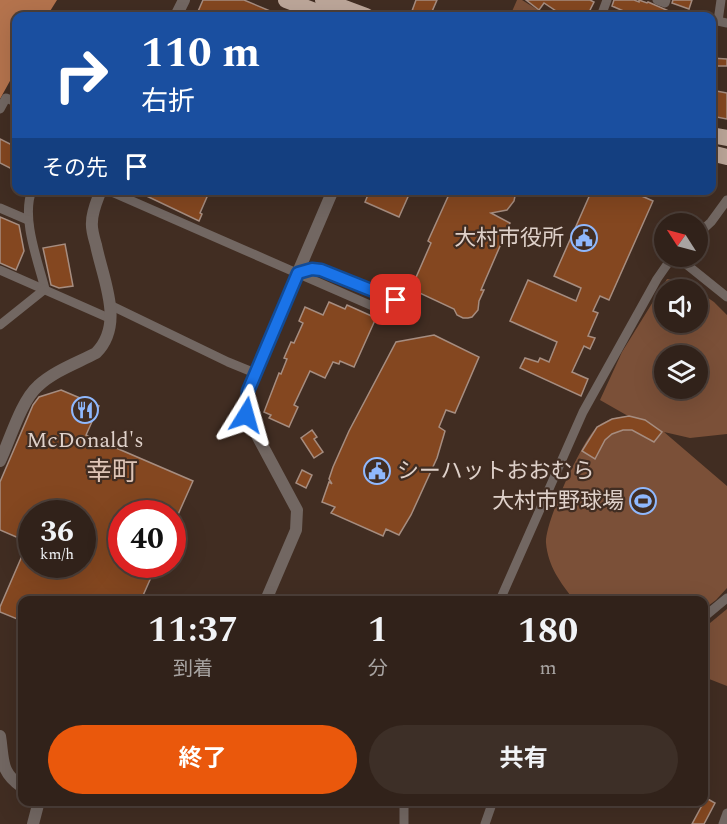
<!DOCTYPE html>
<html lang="ja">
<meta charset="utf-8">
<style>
:root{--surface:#31221a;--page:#3d2f27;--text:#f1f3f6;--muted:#a8a4a2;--line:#4c3f39;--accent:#ea580c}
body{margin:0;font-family:Spectral,"Noto Sans JP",serif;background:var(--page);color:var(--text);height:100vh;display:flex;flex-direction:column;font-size:22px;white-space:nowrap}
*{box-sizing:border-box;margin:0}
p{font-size:20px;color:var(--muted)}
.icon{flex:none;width:33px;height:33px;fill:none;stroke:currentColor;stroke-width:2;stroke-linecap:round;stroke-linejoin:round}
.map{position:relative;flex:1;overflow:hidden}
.panel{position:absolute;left:18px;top:596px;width:690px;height:210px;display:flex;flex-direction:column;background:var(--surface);border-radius:12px;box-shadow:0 6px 24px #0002,0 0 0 2px var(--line)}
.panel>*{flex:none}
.hud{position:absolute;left:12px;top:12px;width:704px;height:183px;border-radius:12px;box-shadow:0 6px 24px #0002,0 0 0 2px var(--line);background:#1a4fa0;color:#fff;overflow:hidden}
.needle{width:39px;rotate:306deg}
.tools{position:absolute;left:654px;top:213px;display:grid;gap:12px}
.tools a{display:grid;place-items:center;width:54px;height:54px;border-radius:50%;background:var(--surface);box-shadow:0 6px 24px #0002,0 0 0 2px var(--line);font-size:30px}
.speed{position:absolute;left:18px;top:500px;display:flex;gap:12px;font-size:30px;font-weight:700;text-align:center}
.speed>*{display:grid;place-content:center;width:78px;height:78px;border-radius:50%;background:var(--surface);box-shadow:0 6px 24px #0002,0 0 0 2px var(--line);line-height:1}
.speed small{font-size:15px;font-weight:400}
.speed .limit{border:9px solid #d22;background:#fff;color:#111}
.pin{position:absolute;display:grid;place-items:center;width:51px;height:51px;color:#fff;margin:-26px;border-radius:12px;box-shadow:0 3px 9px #0006}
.me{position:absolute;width:66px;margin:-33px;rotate:8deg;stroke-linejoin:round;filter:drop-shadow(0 0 4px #0008)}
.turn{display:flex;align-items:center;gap:21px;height:126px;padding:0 30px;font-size:27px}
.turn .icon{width:78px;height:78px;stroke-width:2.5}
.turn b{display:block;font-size:42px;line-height:51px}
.then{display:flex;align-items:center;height:57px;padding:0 30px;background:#0003;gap:12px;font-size:22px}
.eta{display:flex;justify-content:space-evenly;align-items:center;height:102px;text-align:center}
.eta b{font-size:36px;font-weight:700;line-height:42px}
.primary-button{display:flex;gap:12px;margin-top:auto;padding:12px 30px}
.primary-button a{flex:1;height:69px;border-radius:36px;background:var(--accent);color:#fff;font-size:24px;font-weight:700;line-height:69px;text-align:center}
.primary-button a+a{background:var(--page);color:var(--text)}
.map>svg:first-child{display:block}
.green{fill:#7b5038;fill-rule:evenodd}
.water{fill:#b4734d}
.building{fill:#844720;stroke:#a68d80;stroke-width:1.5;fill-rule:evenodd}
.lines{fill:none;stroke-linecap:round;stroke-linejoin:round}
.minor{stroke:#726762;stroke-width:9}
.tertiary{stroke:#726762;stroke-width:12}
.trunk{stroke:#bca699;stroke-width:16}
.route-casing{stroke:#114b97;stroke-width:15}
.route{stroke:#1a73e8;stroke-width:10}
.labels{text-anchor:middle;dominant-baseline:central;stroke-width:4.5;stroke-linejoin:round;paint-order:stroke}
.poi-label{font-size:22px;fill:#dfd1ca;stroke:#412d22;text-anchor:end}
.quarter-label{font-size:26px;fill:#dec4b6;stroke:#412d22}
</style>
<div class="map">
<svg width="727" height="824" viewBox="0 0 727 824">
<rect width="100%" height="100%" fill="#412d22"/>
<!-- green -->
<g class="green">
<polygon points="517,0 522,0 538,10 535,16 510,16"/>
<path d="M667 279 681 280 695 289 664 290V322H698V291L714 302 727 315V434L690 438 664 432 727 486V588L716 600 704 609V600H574C560 582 548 566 546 543 544 524 583 438 598 426 607 419 617 417 628 416L600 400 622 352ZM664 356H698V388H664Z"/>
<polygon points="727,609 727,686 704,677 704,628"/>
</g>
<!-- water -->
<polygon class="water" points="0,0 57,0 47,16 16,16 16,70 0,99"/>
<!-- building -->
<g class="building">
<polygon points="203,0 244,0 282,16 196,16"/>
<polygon points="416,0 437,0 430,16 419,16 412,11"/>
<polygon points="526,0 590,0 594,2 587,16 557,16 559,13 544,3 539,10"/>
<polygon points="614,0 634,0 639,2 639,0 647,3 648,2 669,11 666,16 635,16 612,6"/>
<polygon points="673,0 692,0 689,9 672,3"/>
<polygon points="711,58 727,59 727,66 711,66"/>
<polygon points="711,90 727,93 727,119 711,116"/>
<polygon points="0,139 16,147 16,171 0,163"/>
<polygon points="134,190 210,190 200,213 202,214 199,221"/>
<polygon points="370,190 411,190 399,217 365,202"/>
<polygon points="451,190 507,190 513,192 515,196 514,201 507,210 491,213 510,223 481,290 484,290 479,301 478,310 472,317 468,318 463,318 457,315 454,309 411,289 431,243 428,241"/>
<polygon points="592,190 628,190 653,201 609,300 600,296 593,311 598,313 588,336 595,338 590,349 584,346 572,372 588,379 581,396 520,368 525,358 538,362 540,358 549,362 557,342 510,321 528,280 576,301 581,288 554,276"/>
<polygon points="0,217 19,225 24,251 16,270 0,263"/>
<polygon points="65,244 73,286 59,288 51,285 43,248"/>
<polygon points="329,302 345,309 347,305 376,318 354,367 340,361 339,364 333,362 325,378 310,371 294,405 298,407 289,427 269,418 271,415 264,412 279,373 281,374 287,359 284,358 291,342 294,343 303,323 299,321 305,307 323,315"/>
<polygon points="434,335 479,357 455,413 446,410 439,427 445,431 437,458 411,515 399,535 386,529 383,536 331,513 335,507 322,502 329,482 332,484 329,479 333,467 349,431 396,342"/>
<path d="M61 390 99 406 86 435 193 481 172 528V513H122V564H157L141 600H22V621L0 612V607L28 542 0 530V482L33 405 39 397ZM32 513H82V564H32Z"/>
<polygon points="629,416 645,420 662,432 654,442 632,430 623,430 612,434 605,440 595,459 582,451 597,427 612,419"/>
<polygon points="312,430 317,437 314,439 323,452 314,458 301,438"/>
<polygon points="302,470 312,475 306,488 296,483"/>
<polygon points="706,798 715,803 704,824 692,824"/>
</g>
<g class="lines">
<!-- minor -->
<g class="minor">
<polyline points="657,0 665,3 666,0"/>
<polyline points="721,0 718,21 727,23"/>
<polyline points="601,16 607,0"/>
<polyline points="0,109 6,98 16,102"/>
<path d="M32 190C21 218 38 261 45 289"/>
<polyline points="107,190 386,312 395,315 401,302 321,270 312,269 298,273"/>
<polyline points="0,208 28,220"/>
<polyline points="698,234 711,222 727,200"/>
<polyline points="676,256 727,297"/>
<polyline points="0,270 111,319"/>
<polyline points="110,305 228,362 255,373"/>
<polyline points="0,325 45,289"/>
<polyline points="500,600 583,412 657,279 673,256"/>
<polyline points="704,617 727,598"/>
<polyline points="404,824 404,801"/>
<polyline points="485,824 493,801"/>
<polyline points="723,824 727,813"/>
</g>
<!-- tertiary -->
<g class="tertiary">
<polyline points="176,16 184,0"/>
<path d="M0 461C10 440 21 401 38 386 54 371 77 363 96 353 125 324 103 280 96 245 94 238 91 229 92 222 92 211 97 201 101 190"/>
<path d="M266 600 296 530 297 510 246 415C245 399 249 387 255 373L333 190"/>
<path d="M0 736C4 761 0 772 22 787"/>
<polyline points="33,824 39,801"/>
</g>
<!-- trunk -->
<g class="trunk">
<polyline points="286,0 328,16"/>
<polyline points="323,0 366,16"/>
<polyline points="711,135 727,138"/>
<polyline points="711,153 727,157"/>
</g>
</g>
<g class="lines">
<defs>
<polyline id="route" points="246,415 248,391 298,273 312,269 321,270 396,300"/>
</defs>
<!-- route casing -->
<use href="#route" class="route-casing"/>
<!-- route -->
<use href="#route" class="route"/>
</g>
<!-- icons -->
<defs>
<symbol id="civic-ring" viewBox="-11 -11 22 22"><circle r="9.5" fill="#412d22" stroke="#8fb8fd" stroke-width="1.5"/><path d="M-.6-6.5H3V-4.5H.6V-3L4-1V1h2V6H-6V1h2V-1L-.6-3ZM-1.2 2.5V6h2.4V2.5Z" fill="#8fb8fd"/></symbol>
<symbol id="restaurant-ring" viewBox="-11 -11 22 22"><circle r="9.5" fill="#412d22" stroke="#8fb8fd" stroke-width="1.5"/><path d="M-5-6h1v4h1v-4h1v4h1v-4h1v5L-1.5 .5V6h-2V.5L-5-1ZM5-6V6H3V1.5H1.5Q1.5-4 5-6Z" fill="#8fb8fd"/></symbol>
<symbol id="stadium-ring" viewBox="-11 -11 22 22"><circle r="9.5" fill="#412d22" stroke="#8fb8fd" stroke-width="1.5"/><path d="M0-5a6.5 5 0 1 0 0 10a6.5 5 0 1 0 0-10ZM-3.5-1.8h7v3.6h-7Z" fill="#8fb8fd"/></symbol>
</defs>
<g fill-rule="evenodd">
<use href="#civic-ring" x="569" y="223" width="30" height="30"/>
<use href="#restaurant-ring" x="70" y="395" width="30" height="30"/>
<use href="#civic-ring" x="362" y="456" width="30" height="30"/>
<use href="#stadium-ring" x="628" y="486" width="30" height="30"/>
</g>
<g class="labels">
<!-- poi labels -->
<g class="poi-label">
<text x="564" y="238">大村市役所</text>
<text x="85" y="440" text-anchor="middle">McDonald's</text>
<text x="397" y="471" text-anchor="start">シーハットおおむら</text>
<text x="624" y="501">大村市野球場</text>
</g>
<!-- quarter labels -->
<g class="quarter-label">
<text x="112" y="472">幸町</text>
</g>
</g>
</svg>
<div class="tools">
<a><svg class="needle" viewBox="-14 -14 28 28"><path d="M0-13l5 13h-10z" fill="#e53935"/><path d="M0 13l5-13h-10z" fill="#a8a4a2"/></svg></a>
<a><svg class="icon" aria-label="sound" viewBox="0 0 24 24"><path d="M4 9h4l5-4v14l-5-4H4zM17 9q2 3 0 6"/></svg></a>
<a><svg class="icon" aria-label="layers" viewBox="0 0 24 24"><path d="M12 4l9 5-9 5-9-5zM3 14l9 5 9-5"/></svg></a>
</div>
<div class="speed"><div>36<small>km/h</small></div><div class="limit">40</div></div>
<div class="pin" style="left:396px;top:300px;background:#d93025"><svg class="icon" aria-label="arrive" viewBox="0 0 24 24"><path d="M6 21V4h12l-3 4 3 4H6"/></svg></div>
<svg class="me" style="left:246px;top:415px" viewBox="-20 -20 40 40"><path d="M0-17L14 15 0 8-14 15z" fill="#1a73e8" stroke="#fff" stroke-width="4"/></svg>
<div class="hud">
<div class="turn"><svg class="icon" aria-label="right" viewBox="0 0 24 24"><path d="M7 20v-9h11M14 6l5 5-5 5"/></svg><div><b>110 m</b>右折</div></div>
<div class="then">その先<svg class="icon" aria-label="arrive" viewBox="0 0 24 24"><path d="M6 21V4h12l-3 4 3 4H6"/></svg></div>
</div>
<section class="panel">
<div class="eta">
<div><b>11:37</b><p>到着</p></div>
<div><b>1</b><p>分</p></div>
<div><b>180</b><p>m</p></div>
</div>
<div class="primary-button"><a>終了</a><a>共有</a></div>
</section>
</div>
